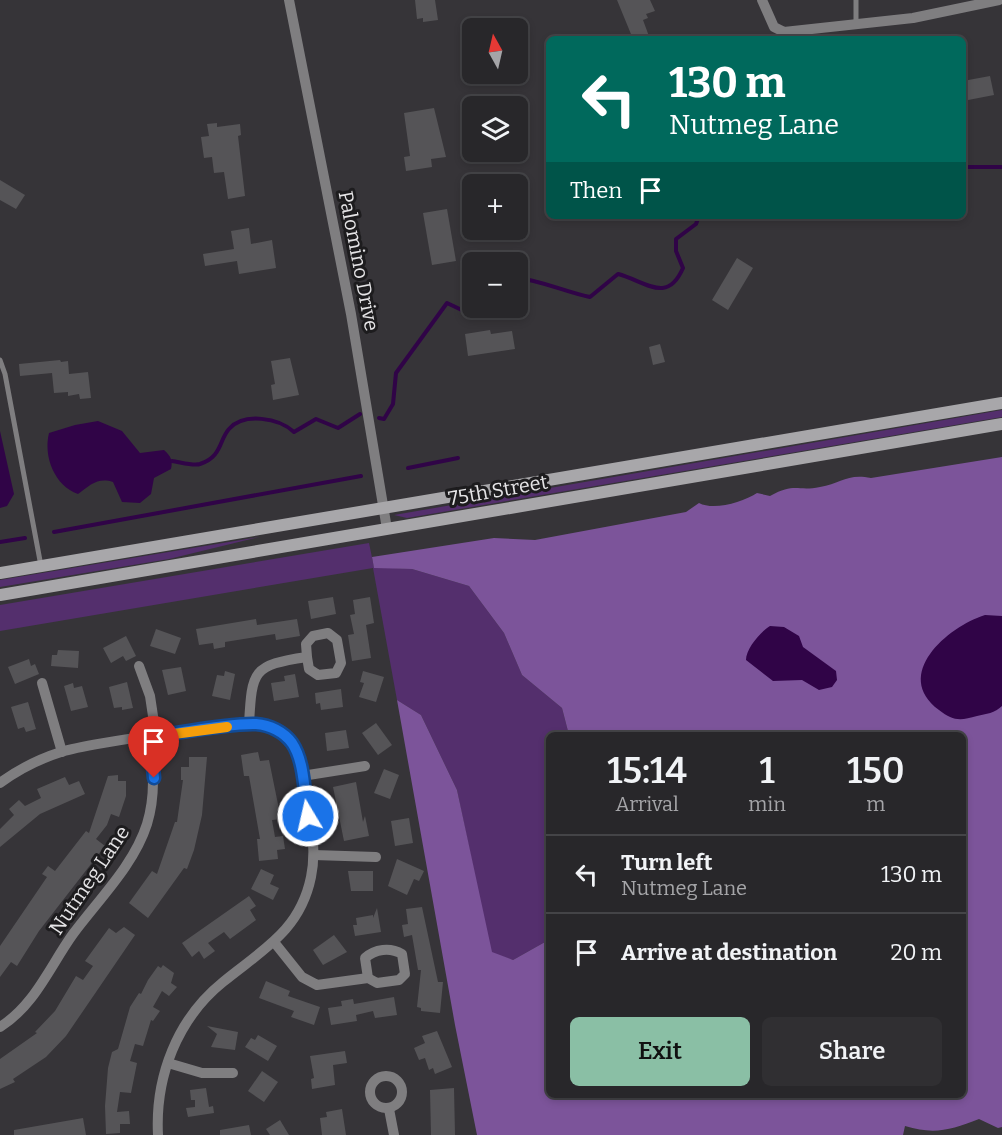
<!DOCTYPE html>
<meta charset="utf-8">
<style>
:root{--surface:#28272a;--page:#302f32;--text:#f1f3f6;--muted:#a5a5a8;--line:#444447;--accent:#8abfa5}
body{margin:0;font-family:Bitter,serif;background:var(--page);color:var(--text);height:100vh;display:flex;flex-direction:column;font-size:22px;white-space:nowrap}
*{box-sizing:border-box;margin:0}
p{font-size:20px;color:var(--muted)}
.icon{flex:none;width:33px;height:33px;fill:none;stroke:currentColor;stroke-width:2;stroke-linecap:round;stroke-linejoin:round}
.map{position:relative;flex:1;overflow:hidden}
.side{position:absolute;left:546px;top:732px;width:420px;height:366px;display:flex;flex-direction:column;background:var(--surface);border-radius:9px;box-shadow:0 3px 9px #0003,0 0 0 2px var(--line)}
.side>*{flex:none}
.banner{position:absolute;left:546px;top:36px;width:420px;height:183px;border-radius:9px;box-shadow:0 3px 9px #0003,0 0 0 2px var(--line);background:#00695c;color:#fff;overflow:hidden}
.needle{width:39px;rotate:352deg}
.buttons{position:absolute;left:462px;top:18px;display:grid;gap:12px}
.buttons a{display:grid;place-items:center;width:66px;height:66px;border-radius:9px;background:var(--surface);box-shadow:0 3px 9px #0003,0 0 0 2px var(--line);font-size:30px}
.pin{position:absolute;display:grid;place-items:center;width:51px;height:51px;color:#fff;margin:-62px -26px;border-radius:50% 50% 50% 0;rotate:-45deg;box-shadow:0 0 6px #0007}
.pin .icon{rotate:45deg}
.me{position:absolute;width:66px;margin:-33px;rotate:351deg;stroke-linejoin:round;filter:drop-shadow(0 0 4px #0008)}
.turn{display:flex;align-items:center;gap:21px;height:126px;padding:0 24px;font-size:27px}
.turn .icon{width:78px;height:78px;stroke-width:2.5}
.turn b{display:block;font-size:42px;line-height:51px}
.then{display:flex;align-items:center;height:57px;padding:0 24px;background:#0003;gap:12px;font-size:22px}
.eta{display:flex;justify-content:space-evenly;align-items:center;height:102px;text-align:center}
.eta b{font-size:36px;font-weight:600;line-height:42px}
.button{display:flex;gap:12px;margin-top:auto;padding:12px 24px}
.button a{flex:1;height:69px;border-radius:9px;background:var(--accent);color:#111;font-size:24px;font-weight:600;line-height:69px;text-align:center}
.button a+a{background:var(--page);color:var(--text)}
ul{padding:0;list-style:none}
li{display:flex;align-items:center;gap:18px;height:78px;padding:0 24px;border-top:2px solid var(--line)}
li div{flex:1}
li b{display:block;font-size:22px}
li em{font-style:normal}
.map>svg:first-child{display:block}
.green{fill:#542f6d}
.forest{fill:#7c549a}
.water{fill:#300447}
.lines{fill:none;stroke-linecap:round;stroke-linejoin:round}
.stream{stroke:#300447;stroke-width:4}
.building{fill:#555457}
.service{stroke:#7f7e80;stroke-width:5}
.minor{stroke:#7f7e80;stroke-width:10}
.secondary{stroke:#a8a7aa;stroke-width:12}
.route-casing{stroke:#114b97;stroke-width:15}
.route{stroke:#1a73e8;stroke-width:10}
.slow{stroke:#f59e0b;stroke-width:10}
.labels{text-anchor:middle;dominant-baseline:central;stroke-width:6;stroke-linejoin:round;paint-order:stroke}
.street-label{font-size:20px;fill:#e5e4e6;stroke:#1d1c1e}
</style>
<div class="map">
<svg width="1002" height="1135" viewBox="0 0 1002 1135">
<rect width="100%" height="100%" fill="#363438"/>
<!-- green -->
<g class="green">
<polygon points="1002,410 1002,417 407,518 394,515"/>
<polygon points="259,537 169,559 0,587 0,580"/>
<polygon points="369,543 374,567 412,569 469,586 504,633 522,675 562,708 569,735 549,735 549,935 545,942 513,960 491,953 457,790 421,715 397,700 373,568 0,631 0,605"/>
</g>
<!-- forest -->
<path class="forest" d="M1002 457V1127L998 1128 979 1119C951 1130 934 1135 905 1126L903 1135H477L455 1025 397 700 421 715 457 790 492 952 513 960 545 942 549 935V1095H963V735H569L562 708 522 675 504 633 469 586 412 569 374 568 372 557 494 538 535 540 686 512 699 503C714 511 743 502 757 493L770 496C796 482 797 492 820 487 841 483 848 473 871 478Z"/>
<!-- water -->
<g class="water">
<path d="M98 421 122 431 140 453 164 450C171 456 173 461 171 469L154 478 151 494 140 503 122 502 113 482C98 477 90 485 78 494 55 486 43 457 49 433L75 425Z"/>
<polygon points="0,431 14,494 7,506 0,508"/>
<path d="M985 615 1002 616V706C995 713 986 714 977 716 960 721 953 721 939 710 892 675 947 627 985 615Z"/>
<path d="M770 626 784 627 799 636 803 647 836 671 837 680 832 687 819 690 802 680 773 681 746 660C746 649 760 632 770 626Z"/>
</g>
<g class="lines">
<!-- stream -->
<g class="stream">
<polyline points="963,167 1002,167"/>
<path d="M518 278C543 281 565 292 590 297L618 274C645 281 667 305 683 268L676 251V239L696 224 699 216"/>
<polyline points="379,418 384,419 393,404 396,373 447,303 466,312 473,308"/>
<path d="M172 461C180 462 193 466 200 464 222 457 219 440 229 429 244 412 279 418 294 432L316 419 338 428 360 414"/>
<polyline points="408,468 458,458"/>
<polyline points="54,532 361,476"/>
<polyline points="0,542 25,538"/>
</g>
</g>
<!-- building -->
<g class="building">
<polygon points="415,0 435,0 438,20 423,22 423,18 417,19"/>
<polygon points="617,0 650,0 655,11 646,14 648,18 643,20 650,39 633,39"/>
<polygon points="990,76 994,95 963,101 963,81"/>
<polygon points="434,108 446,157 431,159 432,167 406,171 404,157 410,156 404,113"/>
<polygon points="217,123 217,127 240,124 241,135 238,136 245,196 228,199 224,172 214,173 212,157 204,158 201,137 209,136 207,124"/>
<polygon points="0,180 25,195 16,209 0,200"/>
<polygon points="447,209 456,261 432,265 423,213"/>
<polygon points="249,228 251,244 272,240 276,268 239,274 237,261 205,266 203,254 234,249 231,231"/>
<polygon points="737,258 753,268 728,310 712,300"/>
<polygon points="490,330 491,334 512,331 515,349 468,356 465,334"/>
<polygon points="660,344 665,362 653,365 649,347"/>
<polygon points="290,358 299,395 273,400 271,385 275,384 271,361"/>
<polygon points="60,360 61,362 68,361 69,374 88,372 91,398 80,399 79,394 68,396 68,392 54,393 52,373 20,376 19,364"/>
<polygon points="333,597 336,614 311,619 308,601"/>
<polygon points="370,597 374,623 366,625 371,658 352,661 348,635 354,634 350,615 355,614 353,600"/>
<polygon points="256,619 257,625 297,619 300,636 276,640 275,634 225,642 225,647 214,649 213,643 199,645 196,629"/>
<polygon points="156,629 181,638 175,654 150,646"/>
<polygon points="126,636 136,656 126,661 123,656 111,663 103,648"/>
<polygon points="58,650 79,651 78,668 51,666 52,655 57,655"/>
<polygon points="29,659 31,666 35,664 39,674 15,684 8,667"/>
<polygon points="181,667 186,691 168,695 162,670"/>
<polygon points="225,671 235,674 230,700 212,696 217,675 224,676"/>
<polygon points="363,671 384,677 376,702 359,697 364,683 360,682"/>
<polygon points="295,674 299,697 274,701 271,683 285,681 284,676"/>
<polygon points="127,682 133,708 122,710 122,707 114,708 109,687"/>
<polygon points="73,683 74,688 82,686 88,707 71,711 64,686"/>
<polygon points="341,689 343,707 321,710 320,703 316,704 315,693"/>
<polygon points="28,702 36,729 26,732 24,727 18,729 11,707"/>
<polygon points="376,723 392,745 378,755 362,733"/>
<polygon points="346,730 349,748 327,751 325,733"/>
<polygon points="258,752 260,761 269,760 281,819 272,820 275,837 283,836 285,849 277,850 278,859 259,861 257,839 260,839 249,776 244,776 241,755"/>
<polygon points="189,757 207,757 202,815 194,850 187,869 184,868 148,918 129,903 152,871 157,874 175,822 177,822 183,780 181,780 181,767 189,767"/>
<polygon points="384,769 399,775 390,799 374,793"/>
<polygon points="118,775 118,781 126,781 126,796 119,817 111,814 107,825 96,839 105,846 39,931 17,966 11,962 0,977 0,946 47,877 42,874 48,866 55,871 86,831 89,833 108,776"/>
<polygon points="65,777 69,785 79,781 85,794 40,814 0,847 0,829 14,815 9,809 19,800 25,806 41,798 37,789"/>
<polygon points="356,782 363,822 365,816 369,836 344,841 333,787"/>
<polygon points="409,818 413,843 395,846 391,821"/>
<polygon points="397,859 424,871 419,881 414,879 407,895 388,886"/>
<polygon points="261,869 274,875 270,884 279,888 273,900 251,889"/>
<polygon points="348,871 373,871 373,891 351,891"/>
<polygon points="249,896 256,906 250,910 256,920 230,939 224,932 208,943 215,951 204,959 199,951 192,957 182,943"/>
<polygon points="422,907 438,982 443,982 440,1013 421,1011 421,1008 417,1007 421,970 418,970 412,935 404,937 402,925 408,924 406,909"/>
<polygon points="377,908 381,932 355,936 353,925 357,925 356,918 373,915 373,918"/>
<polygon points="124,927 135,935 66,1036 46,1057 13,1079 15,1082 0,1089 0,1059 37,1033 35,1032 55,1011 76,976 83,980 93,966 85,961 109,928 116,933"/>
<polygon points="334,935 347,952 323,965 313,950"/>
<polygon points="163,965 174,973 171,983 177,987 169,996 162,991 153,1007 160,1011 153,1021 151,1020 143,1046 135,1044 130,1061 137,1063 131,1093 120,1092 117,1112 129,1111 130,1124 120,1124 120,1133 106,1134 105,1106 108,1068 112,1052 118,1049 130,1007 139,993 141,994 148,980 158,966 161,968"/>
<polygon points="266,981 290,991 288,996 320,1007 314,1025 291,1017 294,1011 259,998"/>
<polygon points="394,997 397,1015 375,1018 373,1011 356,1015 357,1021 331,1025 328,1008 342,1006 341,1001 353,999 354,1004"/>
<polygon points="207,1026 238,1032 235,1050 211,1047 217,1034"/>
<polygon points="437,1031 452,1067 435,1074 433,1068 429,1070 425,1058 419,1060 414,1048 425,1043 422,1036"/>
<polygon points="258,1035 277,1046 268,1061 245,1047 251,1038 255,1040"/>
<polygon points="345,1051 347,1063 333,1065 335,1085 312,1089 311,1079 314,1078 310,1056"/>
<polygon points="262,1071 278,1082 264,1102 248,1091"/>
<polygon points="206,1088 209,1107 213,1106 214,1113 188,1117 186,1108 195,1107 195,1100 191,1100 190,1090"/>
<polygon points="454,1088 455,1135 431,1135 430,1090"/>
<polygon points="342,1109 346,1135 322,1135 320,1118 327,1117 326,1112"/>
<polygon points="83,1118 86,1135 14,1135 14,1130"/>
<polygon points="280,1120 289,1135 270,1135 266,1129"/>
<polygon points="249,1125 251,1135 220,1135 220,1130"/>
</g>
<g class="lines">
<!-- service -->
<g class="service">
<polyline points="856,0 856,23"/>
<polyline points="0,360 5,374 41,566"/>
</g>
<!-- minor -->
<g class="minor">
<polyline points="289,0 351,314 387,529"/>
<polyline points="762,0 774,27 784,32 913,18 999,0"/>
<polyline points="139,666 150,696 156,736"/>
<polyline points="42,683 62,752"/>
<path d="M249 724C252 671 252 665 307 657L309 669 318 675 336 673 341 663 337 640 328 633 313 636 306 644 307 657"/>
<polyline points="302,776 365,766"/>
<path d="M0 783C19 769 39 759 61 752 90 743 248 719 271 727 285 732 292 743 298 756 305 794 319 839 311 877 300 931 262 950 223 982 177 1019 155 1077 158 1135"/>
<polyline points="314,855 376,857"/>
<path d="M274 942 302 977 317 985 368 978 377 983 399 980 405 974 402 954C390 947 375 949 365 958L368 978"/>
<path d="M0 1027C35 1005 50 966 73 934 99 899 134 865 147 824 156 795 153 767 150 737"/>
<polyline points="168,1063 202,1073 233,1073"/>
<circle cx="386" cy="1092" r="16"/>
<polyline points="389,1109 394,1135"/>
</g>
<!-- secondary -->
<g class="secondary">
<polyline points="0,573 1002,403"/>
<polyline points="0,595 1002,424"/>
</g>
</g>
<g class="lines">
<defs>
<path id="route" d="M154 778 150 737C179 733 228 723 256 724 270 725 284 732 292 743 305 762 304 794 308 816"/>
</defs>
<!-- route casing -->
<use href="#route" class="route-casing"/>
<!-- route -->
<use href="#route" class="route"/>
<!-- slow -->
<polyline class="slow" points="174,734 227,727"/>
</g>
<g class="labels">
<!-- street labels -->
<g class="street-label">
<text transform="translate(359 261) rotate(79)">Palomino Drive</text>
<text transform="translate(498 490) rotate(-10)">75th Street</text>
<text transform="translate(89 880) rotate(-56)">Nutmeg Lane</text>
</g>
</g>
</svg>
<div class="buttons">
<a><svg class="needle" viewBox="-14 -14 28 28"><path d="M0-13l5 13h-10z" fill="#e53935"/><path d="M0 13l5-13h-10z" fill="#a5a5a8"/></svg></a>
<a><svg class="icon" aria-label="layers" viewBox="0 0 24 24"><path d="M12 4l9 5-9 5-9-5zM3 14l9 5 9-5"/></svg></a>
<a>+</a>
<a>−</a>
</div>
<div class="pin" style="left:154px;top:778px;background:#d93025"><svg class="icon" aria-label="arrive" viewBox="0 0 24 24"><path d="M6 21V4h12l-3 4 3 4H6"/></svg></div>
<svg class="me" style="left:308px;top:816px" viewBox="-20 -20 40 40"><circle r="17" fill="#1a73e8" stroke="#fff" stroke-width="3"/><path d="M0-11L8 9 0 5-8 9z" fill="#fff"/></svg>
<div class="banner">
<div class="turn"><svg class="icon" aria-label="left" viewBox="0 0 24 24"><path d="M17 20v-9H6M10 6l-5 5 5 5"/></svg><div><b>130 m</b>Nutmeg Lane</div></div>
<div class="then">Then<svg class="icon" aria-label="arrive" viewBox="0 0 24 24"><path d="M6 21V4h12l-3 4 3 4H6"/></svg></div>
</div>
<section class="side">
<div class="eta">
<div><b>15:14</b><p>Arrival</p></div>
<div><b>1</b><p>min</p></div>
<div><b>150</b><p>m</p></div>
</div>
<ul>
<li><svg class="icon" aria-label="left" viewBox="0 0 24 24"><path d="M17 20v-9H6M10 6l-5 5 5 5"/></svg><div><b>Turn left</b><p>Nutmeg Lane</p></div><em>130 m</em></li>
<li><svg class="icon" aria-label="arrive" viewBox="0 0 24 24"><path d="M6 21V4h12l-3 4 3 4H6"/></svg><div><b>Arrive at destination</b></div><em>20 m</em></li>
</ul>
<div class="button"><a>Exit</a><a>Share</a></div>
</section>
</div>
